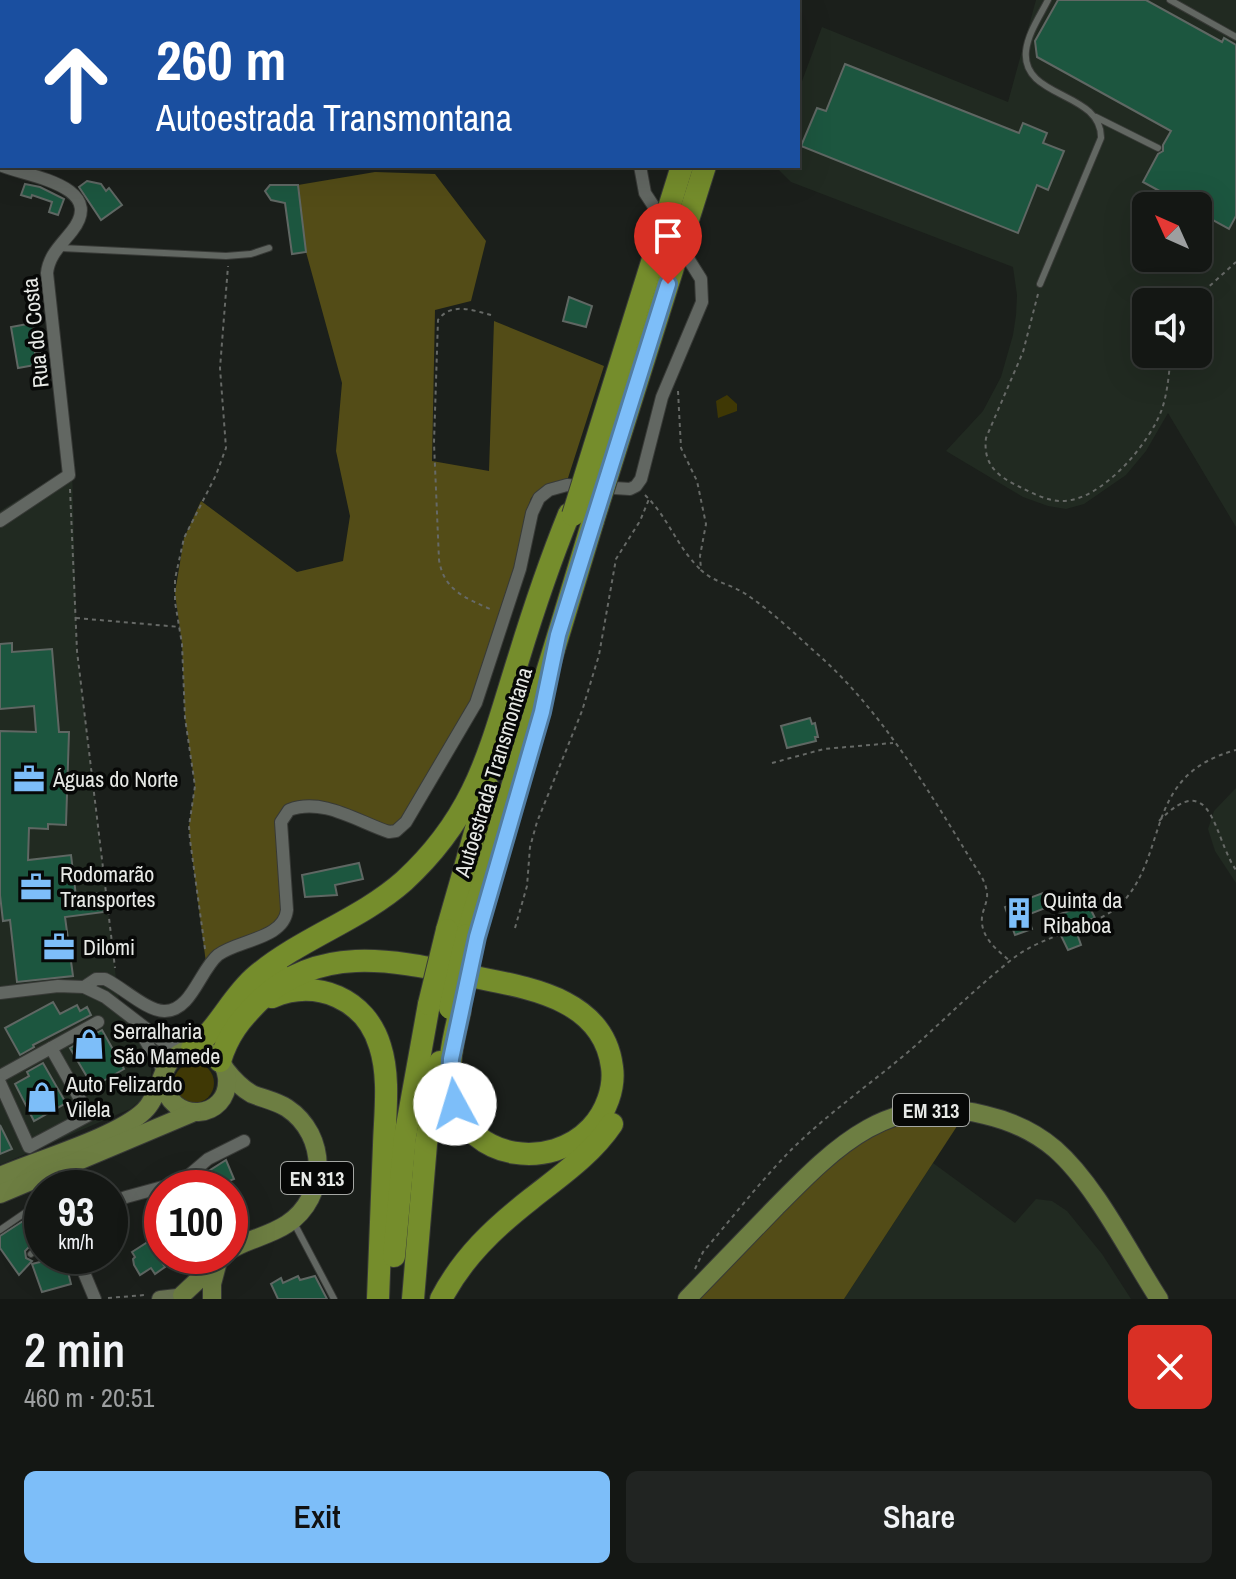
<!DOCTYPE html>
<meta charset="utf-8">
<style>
:root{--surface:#141714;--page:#212422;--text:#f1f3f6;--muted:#9d9fa0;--line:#333634;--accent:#7dbef9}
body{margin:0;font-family:"Archivo Narrow",sans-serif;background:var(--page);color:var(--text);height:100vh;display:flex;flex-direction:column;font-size:30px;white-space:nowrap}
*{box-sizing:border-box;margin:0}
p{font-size:26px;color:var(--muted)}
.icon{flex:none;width:44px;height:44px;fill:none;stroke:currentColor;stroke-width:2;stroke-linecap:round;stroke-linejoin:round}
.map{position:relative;height:1299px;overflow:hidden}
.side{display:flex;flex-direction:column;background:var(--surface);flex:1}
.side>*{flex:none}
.hud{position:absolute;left:0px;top:0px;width:800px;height:168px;box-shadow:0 8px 32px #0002,0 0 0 2px var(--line);background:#1a4fa0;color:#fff;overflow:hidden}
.needle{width:52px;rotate:315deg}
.controls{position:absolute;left:1132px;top:192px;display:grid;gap:16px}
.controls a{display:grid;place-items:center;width:80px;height:80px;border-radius:12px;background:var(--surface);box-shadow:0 8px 32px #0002,0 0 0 2px var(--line);font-size:40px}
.speed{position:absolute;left:24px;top:1170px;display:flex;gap:16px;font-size:40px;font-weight:700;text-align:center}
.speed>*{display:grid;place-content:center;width:104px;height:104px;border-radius:50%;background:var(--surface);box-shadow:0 8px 32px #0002,0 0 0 2px var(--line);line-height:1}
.speed small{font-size:20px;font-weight:400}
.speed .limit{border:12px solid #d22;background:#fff;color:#111}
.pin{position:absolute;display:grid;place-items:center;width:68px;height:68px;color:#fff;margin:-82px -34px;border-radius:50% 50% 50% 0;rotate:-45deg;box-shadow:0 0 8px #0007}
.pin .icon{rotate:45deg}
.me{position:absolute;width:88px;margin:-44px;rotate:354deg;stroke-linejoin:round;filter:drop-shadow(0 0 6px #0008)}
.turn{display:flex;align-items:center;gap:28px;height:168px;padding:0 24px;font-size:36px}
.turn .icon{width:104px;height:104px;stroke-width:2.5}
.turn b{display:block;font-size:56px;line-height:68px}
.round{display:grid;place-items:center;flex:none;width:84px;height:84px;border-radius:12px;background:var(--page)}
.summary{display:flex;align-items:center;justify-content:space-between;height:136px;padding:0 24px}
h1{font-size:48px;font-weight:600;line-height:60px}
.button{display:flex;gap:16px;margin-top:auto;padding:16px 24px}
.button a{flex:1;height:92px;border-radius:12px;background:var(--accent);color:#111;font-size:32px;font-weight:600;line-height:92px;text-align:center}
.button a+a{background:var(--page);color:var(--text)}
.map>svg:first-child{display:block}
.built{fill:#212a21;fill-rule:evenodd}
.green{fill:#3f3805}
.forest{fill:#534c17}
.building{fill:#1c563f;stroke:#5f6763;stroke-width:2}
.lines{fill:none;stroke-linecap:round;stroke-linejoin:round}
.service-casing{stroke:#383a37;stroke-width:8}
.minor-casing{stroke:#383a37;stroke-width:14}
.secondary-casing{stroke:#383a37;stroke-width:18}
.primary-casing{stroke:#383a37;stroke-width:20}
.motorway-casing{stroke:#383a37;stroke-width:24}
.path{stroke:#666966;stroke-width:2;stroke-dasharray:4 4;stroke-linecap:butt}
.service{stroke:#626762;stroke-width:6}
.minor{stroke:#626762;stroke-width:12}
.secondary{stroke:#687252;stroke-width:16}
.primary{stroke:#6d7e42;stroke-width:18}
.motorway{stroke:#758d2c;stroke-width:22}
.motorway-bridge-casing{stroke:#383a37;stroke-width:24;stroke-linecap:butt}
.motorway-bridge{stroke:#758d2c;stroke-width:22}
.route-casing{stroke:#517ca2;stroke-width:20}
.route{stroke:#7dbef9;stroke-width:14}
.labels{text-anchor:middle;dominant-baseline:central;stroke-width:7;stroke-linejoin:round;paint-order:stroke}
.shield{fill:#070807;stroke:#a4a6a3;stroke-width:2}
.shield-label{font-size:20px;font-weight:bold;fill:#e7e9e6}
.street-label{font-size:22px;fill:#e7e9e6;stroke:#070807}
.poi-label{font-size:22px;fill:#e7e9e6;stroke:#070807;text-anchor:start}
</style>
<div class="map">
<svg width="1236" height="1299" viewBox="0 0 1236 1299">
<rect width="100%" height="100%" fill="#1b1f1b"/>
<!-- built -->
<g class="built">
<path d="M1036 0H1236V527L1168 413 1146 451 1126 475 1084 504 1066 509 1048 506 1023 497 946 451 983 411 1001 377 1013 335 1016 315 1017 295 1013 267 791 182 777 168 798 166V92L822 27 1008 102ZM1146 206H1198V258H1146ZM1146 302H1198V354H1146Z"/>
<polygon points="72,466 77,651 116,978 121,1017 133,1028 151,1061 151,1076 141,1100 130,1109 0,1165 0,511"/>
<polygon points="1236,788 1236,883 1215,851 1208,829 1214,811"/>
<polygon points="933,1163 1015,1223 1036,1199 1052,1201 1067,1211 1102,1254 1131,1299 844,1299"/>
</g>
<!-- green -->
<g class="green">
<polygon points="727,395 737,404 737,411 718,418 716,401"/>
<circle cx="194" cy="1083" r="20"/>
</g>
<!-- forest -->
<g class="forest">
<path d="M375 172 435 174 486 241 471 301 435 310 432 461 489 471 494 321 604 366 568 478 544 486 531 498 524 519 520 551 479 686 465 718 401 821 393 827C366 818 290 782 276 820L283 908 279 921 266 929 235 940 206 963 190 840 189 826 195 786 185 718 182 644 175 593 184 538 201 501 297 572 343 561 350 516 336 451 342 383 306 252 298 185Z"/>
<polygon points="963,1117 844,1299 695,1299 832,1160 889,1126 928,1118"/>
</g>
<!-- building -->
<g class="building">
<polygon points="1058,0 1146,0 1222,42 1224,38 1236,45 1236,216 1229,229 1198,212 1198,206 1187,206 1143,182 1158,154 1163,151 1163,145 1171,131 1037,57 1035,41"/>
<polygon points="845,64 1019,133 1023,123 1047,133 1043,143 1064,151 1048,190 1037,185 1018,233 801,146 817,108 826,111"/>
<polygon points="87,181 101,184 106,191 109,188 122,205 101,220 79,187"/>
<polygon points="25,184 40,187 64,199 58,215 49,212 52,202 32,195 31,198 21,195"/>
<polygon points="270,185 298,185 306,252 292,254 285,203 271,200 265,191"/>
<polygon points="569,297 592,306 586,327 563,321"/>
<polygon points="33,323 35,353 44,352 46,363 18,368 11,327"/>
<polygon points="12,643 12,652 52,649 59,732 69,732 66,825 48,824 48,829 29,828 28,860 71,855 76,896 101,893 104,912 65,917 73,976 17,982 10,920 3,921 0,895 0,731 36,732 34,706 0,709 0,644"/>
<polygon points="810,718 812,724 815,723 818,737 815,737 816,741 787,748 781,726"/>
<polygon points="359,863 363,879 335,885 337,895 305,897 302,875"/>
<polygon points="1043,893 1048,907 1027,915 1032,929 1015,935 1005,907"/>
<polygon points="1088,904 1095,918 1074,925 1081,945 1068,950 1052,917"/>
<polygon points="53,1002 60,1014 77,1005 80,1011 87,1007 91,1015 33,1045 34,1047 20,1055 5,1028"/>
<polygon points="102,1030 124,1069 93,1087 70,1048"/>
<polygon points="43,1063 66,1103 34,1121 15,1084 29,1076 27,1072"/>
<polygon points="0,1125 12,1149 0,1154"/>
<polygon points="226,1160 234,1179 215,1187 213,1182 208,1184 204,1174"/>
<polygon points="26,1219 39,1237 25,1251 26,1258 32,1261 19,1275 0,1248 0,1236"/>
<polygon points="154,1238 162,1251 158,1257 165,1267 155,1274 151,1268 140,1275 134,1265 133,1259 135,1257 132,1252"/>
<polygon points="64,1256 71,1284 42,1292 32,1264"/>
<polygon points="298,1276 300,1280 315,1276 327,1299 278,1299 271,1284 281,1278 283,1283"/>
</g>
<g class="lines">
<defs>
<g id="service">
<polyline points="1170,0 1236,37"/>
<polyline points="1096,117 1158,148"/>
<polyline points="61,248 226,256 251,254 269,248"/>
<path d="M1040 284 1101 138C1102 91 1021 99 1026 51 1028 33 1040 16 1048 0"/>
<polyline points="294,1223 334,1299"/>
<polyline points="0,1230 42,1201"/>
<polyline points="31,1254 42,1243"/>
</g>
<g id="minor">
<polyline points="321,0 321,2"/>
<polyline points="376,0 376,2"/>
<path d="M0 165C25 176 108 185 72 231 61 245 49 255 47 273L69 475 0 521"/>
<polyline points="640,166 645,193 664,222"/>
<path d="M84 987 96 979H105C122 987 147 1011 164 1011 191 1012 200 970 218 955 238 940 284 939 287 910L281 822 289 810C323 797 358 822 389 832L396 831 406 822 476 703 520 569 532 513 539 498 549 490 567 485 630 489 636 486 641 479 662 397 702 302 701 279 679 244"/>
<polyline points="0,993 58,986 84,987 105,997 161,1040 185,1050"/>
<polyline points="138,1028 164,1072"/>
<polyline points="0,1076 98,1022"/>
<polyline points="0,1083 29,1147 89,1115 51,1048"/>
<polyline points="110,1204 126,1197 181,1182 208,1159 244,1141"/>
<polyline points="77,1256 95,1299"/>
</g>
<polyline id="secondary" points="160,1299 177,1297"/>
<g id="primary">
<path d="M225 1069C232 1078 241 1088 252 1094 264 1099 276 1101 287 1108 328 1135 328 1197 287 1224 269 1236 248 1239 230 1250"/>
<path d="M0 1176C37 1160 117 1137 144 1111 162 1094 160 1061 182 1052 201 1043 225 1056 227 1078 230 1120 169 1126 163 1080"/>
<polyline points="0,1194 192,1113"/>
<polyline points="182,1295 224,1256"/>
<polyline points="212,1299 212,1284 217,1265"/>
<path d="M687 1299C717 1268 746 1238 776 1207 837 1145 890 1091 985 1115 1011 1121 1035 1132 1055 1149 1096 1185 1129 1253 1159 1299"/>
</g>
<g id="motorway">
<polyline points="734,2 735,0"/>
<polyline points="757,2 758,0"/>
<polyline points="447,930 488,787"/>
<polyline points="467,935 593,521"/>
<polyline points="241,994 277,971"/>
<path d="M272 997C317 978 366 999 380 1046 390 1077 385 1113 384 1145 382 1196 380 1248 378 1299"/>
<path d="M192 1049C219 1029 231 997 256 976 301 938 360 920 404 881 478 813 490 748 519 657 534 608 550 561 569 514"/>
<path d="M220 1061C228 1035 240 1020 259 1001 319 944 392 960 465 975 521 987 603 995 612 1067 615 1088 606 1112 591 1128 551 1170 471 1161 454 1100 445 1071 453 1040 460 1011"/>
<polyline points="394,1256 405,1137 429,1004"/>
<polyline points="413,1299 426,1144 440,1062"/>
<path d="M441 1299C463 1257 494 1228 531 1199 560 1176 591 1155 612 1124"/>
</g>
</defs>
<!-- service casing -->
<use href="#service" class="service-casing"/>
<!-- minor casing -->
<use href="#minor" class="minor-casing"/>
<!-- secondary casing -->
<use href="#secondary" class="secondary-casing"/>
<!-- primary casing -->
<use href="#primary" class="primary-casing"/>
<!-- motorway casing -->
<use href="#motorway" class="motorway-casing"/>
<!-- path -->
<g class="path">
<path d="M1038 294 1023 352 986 438C983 462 995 475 1016 485 1030 492 1046 501 1062 501 1102 501 1150 443 1162 409 1168 391 1169 372 1171 354"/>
<polyline points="1192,302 1236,262"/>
<path d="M491 315C472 310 451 302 438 320L434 443 439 560C444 591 466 598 492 610"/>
<path d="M678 391 681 448 697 481 706 524 700 556 701 570C713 582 730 584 744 593 769 609 792 631 814 651 879 707 927 788 971 860 977 870 986 881 987 893 988 901 983 909 982 917 980 937 997 950 1010 961"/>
<polyline points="70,489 77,651 115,968"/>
<path d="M645 495C668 517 677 547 700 569"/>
<polyline points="76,618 180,627"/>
<polyline points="772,763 824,749 893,743"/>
<path d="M1159 821C1213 766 1213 837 1236 870"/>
<polyline points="515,928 527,886 530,847 537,822 582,711 599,655 616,559 640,521 649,499"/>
<polyline points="205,949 190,840 189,826 195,786 185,718 182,644 175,602 175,579 184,538 216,475 226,448 220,368 228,266"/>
<path d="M695 1269 703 1252C733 1217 762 1179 794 1147 832 1110 876 1080 915 1046 948 1016 979 985 1015 957 1045 934 1100 926 1122 903 1170 851 1143 775 1236 750"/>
<polyline points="108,1298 145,1295"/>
</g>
<!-- service -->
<use href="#service" class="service"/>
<!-- minor -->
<use href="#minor" class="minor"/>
<!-- secondary -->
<use href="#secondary" class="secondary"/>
<!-- primary -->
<use href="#primary" class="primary"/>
<!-- motorway -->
<use href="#motorway" class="motorway"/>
<defs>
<g id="motorway-bridge">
<polyline points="573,515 682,166"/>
<polyline points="593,521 705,166"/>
<polyline points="429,1004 447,930"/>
<polyline points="450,1008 467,935"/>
</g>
</defs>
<!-- motorway-bridge casing -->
<use href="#motorway-bridge" class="motorway-bridge-casing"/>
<!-- motorway-bridge -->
<use href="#motorway-bridge" class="motorway-bridge"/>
</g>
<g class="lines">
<defs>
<polyline id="route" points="455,1104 450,1082 451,1059 477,937 542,712 558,635 668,284"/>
</defs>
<!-- route casing -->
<use href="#route" class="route-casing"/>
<!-- route -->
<use href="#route" class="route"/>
</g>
<!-- icons -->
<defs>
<symbol id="office-bare" viewBox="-9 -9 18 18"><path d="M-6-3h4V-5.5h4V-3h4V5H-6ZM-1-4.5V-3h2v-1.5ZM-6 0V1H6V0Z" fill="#7dbef9" stroke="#070807" stroke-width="2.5" paint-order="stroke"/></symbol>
<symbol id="building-bare" viewBox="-9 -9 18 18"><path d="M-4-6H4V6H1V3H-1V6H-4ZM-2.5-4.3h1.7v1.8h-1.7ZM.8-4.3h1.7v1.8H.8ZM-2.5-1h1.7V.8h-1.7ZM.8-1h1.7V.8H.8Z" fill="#7dbef9" stroke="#070807" stroke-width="2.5" paint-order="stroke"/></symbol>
<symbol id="shop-bare" viewBox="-9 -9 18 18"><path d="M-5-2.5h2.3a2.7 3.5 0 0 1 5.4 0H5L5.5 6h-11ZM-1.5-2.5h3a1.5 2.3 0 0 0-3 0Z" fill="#7dbef9" stroke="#070807" stroke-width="2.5" paint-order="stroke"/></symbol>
</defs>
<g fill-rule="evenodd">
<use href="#office-bare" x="7" y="757" width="44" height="44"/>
<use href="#office-bare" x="14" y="865" width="44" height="44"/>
<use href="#building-bare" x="997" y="891" width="44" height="44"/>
<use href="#office-bare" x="37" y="925" width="44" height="44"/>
<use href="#shop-bare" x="67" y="1022" width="44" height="44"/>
<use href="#shop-bare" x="20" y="1075" width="44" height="44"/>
</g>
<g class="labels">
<!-- shield labels -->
<g class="shield">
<rect x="893" y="1094" width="76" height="32" rx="6"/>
<rect x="281" y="1162" width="72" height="32" rx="6"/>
</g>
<g class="shield-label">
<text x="931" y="1110">EM 313</text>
<text x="317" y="1178">EN 313</text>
</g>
<!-- street labels -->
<g class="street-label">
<text transform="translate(35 333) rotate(-96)">Rua do Costa</text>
<text transform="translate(493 772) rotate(-73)">Autoestrada Transmontana</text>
</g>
<!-- poi labels -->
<g class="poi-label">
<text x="53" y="779">Águas do Norte</text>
<text x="60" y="874">Rodomarão<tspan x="60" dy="25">Transportes</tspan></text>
<text x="1043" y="900">Quinta da<tspan x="1043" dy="25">Ribaboa</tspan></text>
<text x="83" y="947">Dilomi</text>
<text x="113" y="1031">Serralharia<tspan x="113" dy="25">São Mamede</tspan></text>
<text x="66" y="1084">Auto Felizardo<tspan x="66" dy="25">Vilela</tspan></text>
</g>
</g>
</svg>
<div class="controls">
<a><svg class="needle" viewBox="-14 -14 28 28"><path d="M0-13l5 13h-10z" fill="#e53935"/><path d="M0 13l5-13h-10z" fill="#9d9fa0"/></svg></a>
<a><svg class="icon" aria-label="sound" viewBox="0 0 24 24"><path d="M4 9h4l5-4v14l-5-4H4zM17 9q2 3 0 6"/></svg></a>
</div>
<div class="speed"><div>93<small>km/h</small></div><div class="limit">100</div></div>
<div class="pin" style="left:668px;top:284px;background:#d93025"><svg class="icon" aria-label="arrive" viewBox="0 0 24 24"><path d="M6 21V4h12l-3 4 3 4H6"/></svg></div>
<svg class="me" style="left:455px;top:1104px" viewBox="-20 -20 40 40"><circle r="19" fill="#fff"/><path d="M0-13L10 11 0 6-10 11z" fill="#7dbef9"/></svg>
<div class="hud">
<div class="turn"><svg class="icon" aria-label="ahead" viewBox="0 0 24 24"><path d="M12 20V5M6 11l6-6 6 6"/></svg><div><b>260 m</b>Autoestrada Transmontana</div></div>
</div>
</div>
<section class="side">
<div class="summary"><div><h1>2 min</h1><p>460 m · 20:51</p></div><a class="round" style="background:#d93025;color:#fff"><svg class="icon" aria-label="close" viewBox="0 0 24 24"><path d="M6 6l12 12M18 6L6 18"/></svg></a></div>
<div class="button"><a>Exit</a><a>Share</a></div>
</section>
